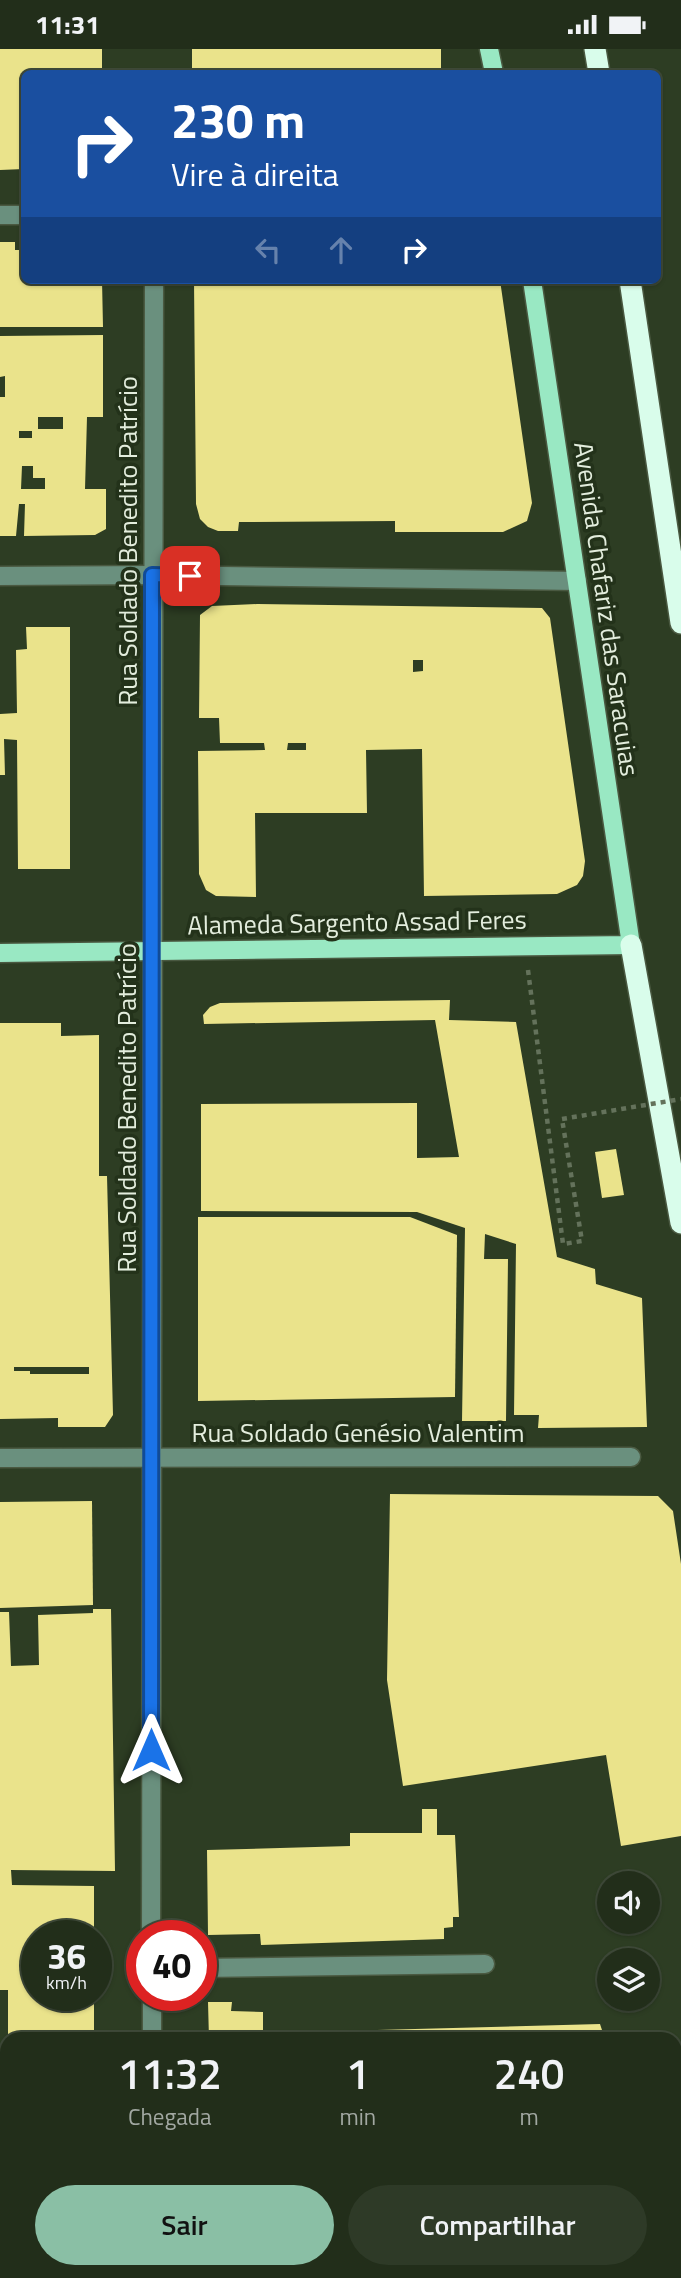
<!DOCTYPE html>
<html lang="pt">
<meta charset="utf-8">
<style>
:root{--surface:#222e1a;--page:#2e3a27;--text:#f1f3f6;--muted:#a2a8a2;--line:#3f4a39;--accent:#8abfa5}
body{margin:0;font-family:"Titillium Web",sans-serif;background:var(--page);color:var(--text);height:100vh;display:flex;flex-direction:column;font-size:26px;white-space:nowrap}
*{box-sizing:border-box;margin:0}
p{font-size:23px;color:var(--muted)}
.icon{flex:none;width:38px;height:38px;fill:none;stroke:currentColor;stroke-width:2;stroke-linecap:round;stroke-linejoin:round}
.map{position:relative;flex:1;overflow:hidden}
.panel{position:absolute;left:0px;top:1983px;width:682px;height:247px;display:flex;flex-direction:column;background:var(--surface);border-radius:21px 21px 0 0;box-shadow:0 2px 5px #0004,0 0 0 2px var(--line)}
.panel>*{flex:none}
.guide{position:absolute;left:21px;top:21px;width:640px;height:214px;border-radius:10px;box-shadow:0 2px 5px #0004,0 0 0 2px var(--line);background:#1a4fa0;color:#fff;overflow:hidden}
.tools{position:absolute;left:597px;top:1822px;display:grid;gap:14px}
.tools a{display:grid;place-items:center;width:63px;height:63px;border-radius:50%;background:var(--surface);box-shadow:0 2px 5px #0004,0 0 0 2px var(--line);font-size:35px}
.speed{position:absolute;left:21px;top:1871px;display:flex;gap:14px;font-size:35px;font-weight:700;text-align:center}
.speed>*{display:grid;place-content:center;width:91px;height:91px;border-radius:50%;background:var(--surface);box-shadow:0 2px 5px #0004,0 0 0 2px var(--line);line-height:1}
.speed small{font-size:18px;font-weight:400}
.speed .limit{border:10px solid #d22;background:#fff;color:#111}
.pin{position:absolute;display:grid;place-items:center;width:60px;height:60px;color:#fff;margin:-30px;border-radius:14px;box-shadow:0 4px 10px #0006}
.me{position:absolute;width:77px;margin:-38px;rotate:0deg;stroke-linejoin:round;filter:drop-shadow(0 0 5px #0008)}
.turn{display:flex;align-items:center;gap:24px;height:147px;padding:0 35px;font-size:32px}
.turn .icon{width:91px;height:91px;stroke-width:2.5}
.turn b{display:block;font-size:49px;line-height:60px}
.lanes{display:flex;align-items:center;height:66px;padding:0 35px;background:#0003;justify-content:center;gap:35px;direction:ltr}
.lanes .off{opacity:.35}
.eta{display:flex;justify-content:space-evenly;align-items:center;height:119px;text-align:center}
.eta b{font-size:42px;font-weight:600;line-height:49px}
.action{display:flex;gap:14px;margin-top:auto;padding:14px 35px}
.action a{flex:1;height:80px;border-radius:42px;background:var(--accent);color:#111;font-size:28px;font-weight:600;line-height:80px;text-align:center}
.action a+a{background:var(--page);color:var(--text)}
.status{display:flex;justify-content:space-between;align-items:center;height:49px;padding:0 35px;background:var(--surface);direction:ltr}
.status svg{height:19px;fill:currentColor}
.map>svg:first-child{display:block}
.building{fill:#eae38b;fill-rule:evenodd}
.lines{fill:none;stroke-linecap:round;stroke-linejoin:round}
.minor-casing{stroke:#4a5941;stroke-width:21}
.major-casing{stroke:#4a5941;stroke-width:21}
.highway-casing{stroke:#4a5941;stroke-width:24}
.path{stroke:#64725b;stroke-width:4.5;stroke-dasharray:5 5;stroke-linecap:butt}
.minor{stroke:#6a907e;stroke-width:18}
.major{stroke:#99e8c3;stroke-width:18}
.highway{stroke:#d9fdeb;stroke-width:21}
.path-bridge{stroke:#64725b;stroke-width:4.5;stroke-dasharray:5 5;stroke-linecap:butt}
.route-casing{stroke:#114b97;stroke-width:18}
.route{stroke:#1a73e8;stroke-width:12}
.labels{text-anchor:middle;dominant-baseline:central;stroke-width:7;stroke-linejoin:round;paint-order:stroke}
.street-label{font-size:26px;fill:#e3eddd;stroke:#23321a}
</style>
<div class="status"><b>11:31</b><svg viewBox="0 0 49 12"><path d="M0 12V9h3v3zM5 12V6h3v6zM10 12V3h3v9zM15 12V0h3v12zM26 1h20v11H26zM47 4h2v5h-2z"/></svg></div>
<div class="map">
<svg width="681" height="2229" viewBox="0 0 681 2229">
<rect width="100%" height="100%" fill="#2d3d23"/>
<!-- building -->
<g class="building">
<polygon points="0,0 102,0 102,24 24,24 24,120 0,121"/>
<rect x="192" y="0" width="249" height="24"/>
<polygon points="0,193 15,193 15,201 24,201 24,231 31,231 31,234 102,231 103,278 0,278"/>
<polygon points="194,231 500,231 532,454 527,472 503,483 395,483 395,472 239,473 238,482 218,482 208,478 200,470 196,455"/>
<path d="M103 286V368H87L85 440H106V480L95 486 24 487 25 455H19L16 487H0V348H5V327L0 328V287ZM38 368H63V380H38ZM19 382H32V389H19ZM22 417H33V429H45V440H21Z"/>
<path d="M257 555 542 559 550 569 585 812 583 827 577 836 557 845 424 847 422 700 366 701 367 764H255L256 848 216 847 206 841 199 825 198 702 265 701 264 694H220L219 669H199L200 566 212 557ZM413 611H423V622L413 623ZM288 694H306V701H287Z"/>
<polygon points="26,578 70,578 70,820 18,820 17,691 4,690 5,726 0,726 0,665 17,664 16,601 27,600"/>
<polygon points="450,951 449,971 516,973 557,1208 595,1220 596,1235 642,1249 647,1378 538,1379 539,1366 514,1366 516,1195 485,1185 484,1210 508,1210 506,1372 462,1372 465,1179 417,1163 201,1162 201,1055 417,1054 417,1109 459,1108 435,971 204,975 203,966 210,958 220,954"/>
<path d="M0 974H61V987L99 986V1127H107L113 1366 105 1378H58V1369L0 1370ZM14 1318H89V1325H30V1322H14Z"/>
<polygon points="616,1100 624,1146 602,1149 595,1103"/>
<polygon points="198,1168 410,1168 457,1186 455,1348 198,1352"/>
<polygon points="390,1445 658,1447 673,1462 681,1515 681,1787 621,1797 606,1706 403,1737 387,1631"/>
<polygon points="92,1452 93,1556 0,1559 0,1453"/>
<polygon points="93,1560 111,1560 115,1822 11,1821 12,1836 94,1837 94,1886 37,1886 37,1946 94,1946 94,1990 8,1990 8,1941 0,1941 0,1563 9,1563 11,1617 39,1616 38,1566 93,1564"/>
<polygon points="422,1760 437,1760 437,1786 455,1786 459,1868 453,1868 453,1878 444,1879 444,1890 261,1896 260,1885 208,1886 207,1801 350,1797 350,1784 422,1784"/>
<polygon points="208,1953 232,1953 231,1962 263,1963 263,1984 600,1975 605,1990 209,1990"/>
<polygon points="679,2031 681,2229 549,2229 547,2222 676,2222 676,2032"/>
<polygon points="270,2222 540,2222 542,2229 271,2229"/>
</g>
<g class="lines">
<defs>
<g id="minor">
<polyline points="0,166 24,166"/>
<polyline points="0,527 152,526 577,532"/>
<polyline points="0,1409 631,1408"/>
<polyline points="151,1886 154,231"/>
<polyline points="201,1919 485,1915"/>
<polyline points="152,1990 152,1946"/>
<polyline points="0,2099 7,2099"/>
<polyline points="151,2229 151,2222"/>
</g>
<g id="major">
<polyline points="489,0 494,24"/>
<polyline points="0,904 631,896 532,231"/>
</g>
<g id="highway">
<polyline points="595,0 599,24"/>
<polyline points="630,231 681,574"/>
<polyline points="631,896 681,1174"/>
</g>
</defs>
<!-- minor casing -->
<use href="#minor" class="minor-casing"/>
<!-- major casing -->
<use href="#major" class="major-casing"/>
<!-- highway casing -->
<use href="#highway" class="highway-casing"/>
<!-- path -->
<polyline class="path" points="528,921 563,1195 582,1192 562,1070"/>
<!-- minor -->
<use href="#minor" class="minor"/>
<!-- major -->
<use href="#major" class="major"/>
<!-- highway -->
<use href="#highway" class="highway"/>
<!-- path-bridge -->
<polyline class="path-bridge" points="562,1070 681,1050"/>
</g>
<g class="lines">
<defs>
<polyline id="route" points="151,1701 152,526 190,527"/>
</defs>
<!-- route casing -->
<use href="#route" class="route-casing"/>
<!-- route -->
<use href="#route" class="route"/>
</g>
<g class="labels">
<!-- street labels -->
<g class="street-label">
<text transform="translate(127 492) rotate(-90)">Rua Soldado Benedito Patrício</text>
<text transform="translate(607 560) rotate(82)">Avenida Chafariz das Saracuias</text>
<text transform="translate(357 873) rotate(-1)">Alameda Sargento Assad Feres</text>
<text transform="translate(126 1059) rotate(-90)">Rua Soldado Benedito Patrício</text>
<text x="358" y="1383">Rua Soldado Genésio Valentim</text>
</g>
</g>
</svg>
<div class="tools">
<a><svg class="icon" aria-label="sound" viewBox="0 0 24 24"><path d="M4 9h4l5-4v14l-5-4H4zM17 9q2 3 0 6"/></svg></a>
<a><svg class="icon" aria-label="layers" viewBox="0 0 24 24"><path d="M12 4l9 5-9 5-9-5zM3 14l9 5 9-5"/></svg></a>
</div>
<div class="speed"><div>36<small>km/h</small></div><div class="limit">40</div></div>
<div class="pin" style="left:190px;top:527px;background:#d93025"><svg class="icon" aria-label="arrive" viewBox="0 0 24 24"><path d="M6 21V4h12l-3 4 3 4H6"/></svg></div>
<svg class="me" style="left:151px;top:1701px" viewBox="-20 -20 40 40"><path d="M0-17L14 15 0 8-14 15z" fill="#1a73e8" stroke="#fff" stroke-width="4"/></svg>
<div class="guide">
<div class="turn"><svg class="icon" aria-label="right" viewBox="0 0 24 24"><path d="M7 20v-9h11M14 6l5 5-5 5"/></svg><div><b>230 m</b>Vire à direita</div></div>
<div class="lanes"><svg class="icon off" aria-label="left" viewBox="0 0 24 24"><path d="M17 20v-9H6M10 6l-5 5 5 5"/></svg><svg class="icon off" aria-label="ahead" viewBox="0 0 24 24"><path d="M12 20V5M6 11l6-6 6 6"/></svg><svg class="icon" aria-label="right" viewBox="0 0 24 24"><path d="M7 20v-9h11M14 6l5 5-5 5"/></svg></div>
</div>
<section class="panel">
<div class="eta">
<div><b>11:32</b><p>Chegada</p></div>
<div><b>1</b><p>min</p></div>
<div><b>240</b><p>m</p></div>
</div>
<div class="action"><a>Sair</a><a>Compartilhar</a></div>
</section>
</div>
